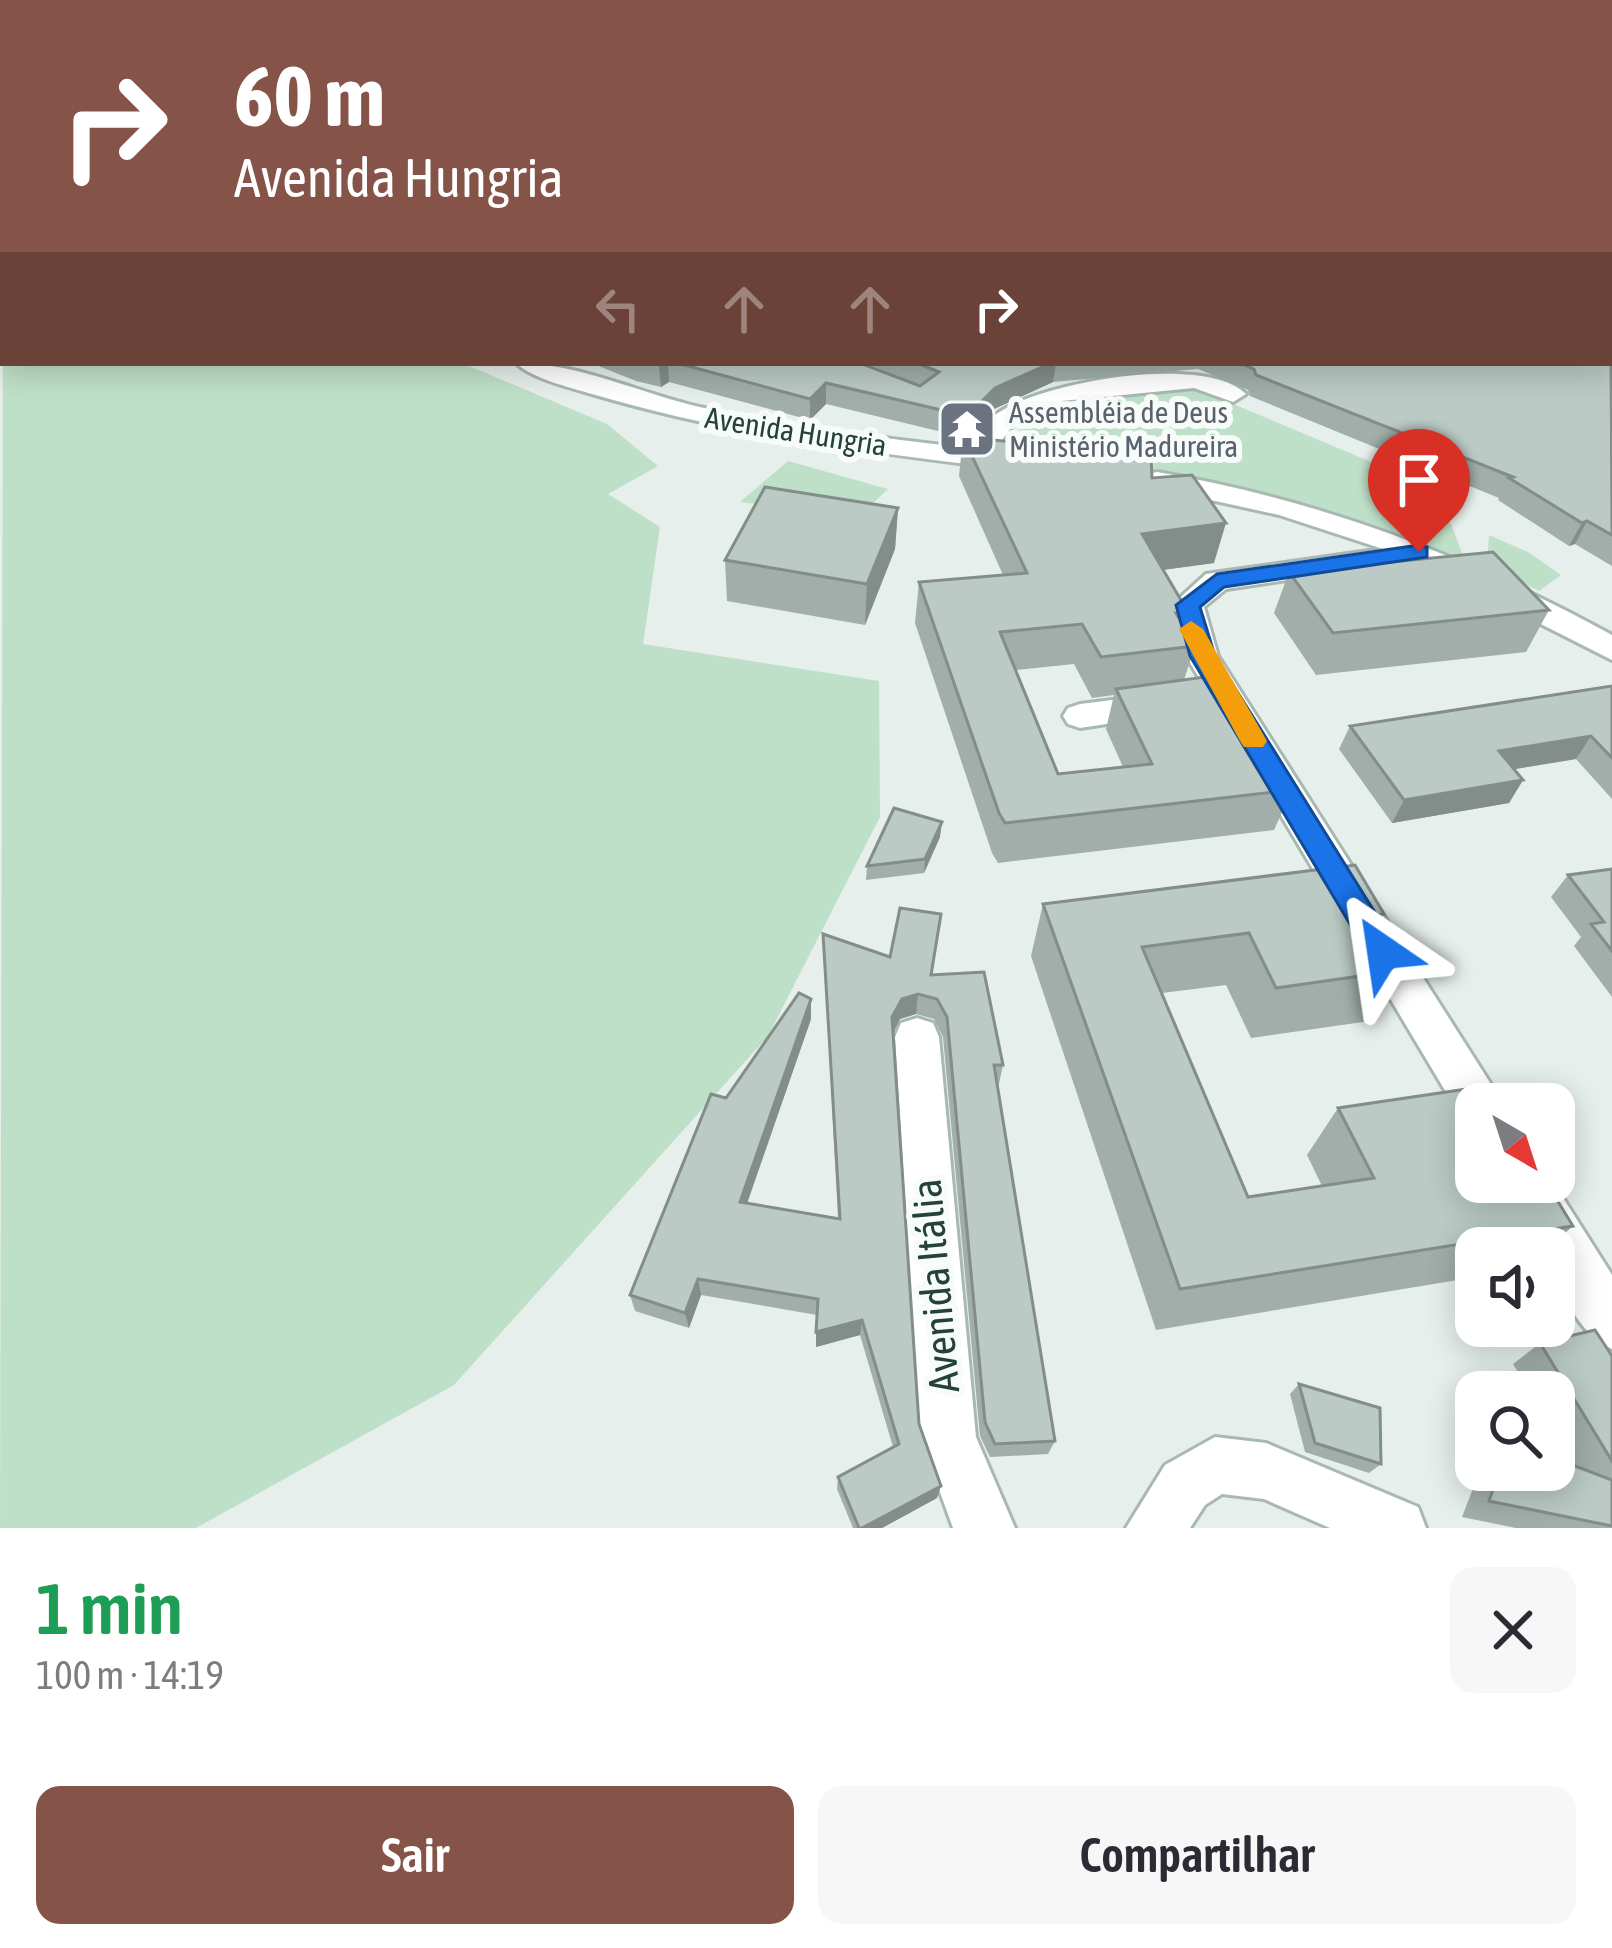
<!DOCTYPE html>
<html lang="pt">
<meta charset="utf-8">
<style>
:root{--surface:#fff;--page:#f7f7f7;--text:#2b2b33;--muted:#7c7c81;--accent:#855347}
body{margin:0;font-family:"Asap Condensed",sans-serif;background:var(--page);color:var(--text);height:100vh;display:flex;flex-direction:column;font-size:45px;white-space:nowrap}
*{box-sizing:border-box;margin:0}
p{font-size:39px;color:var(--muted)}
.icon{flex:none;width:66px;height:66px;fill:none;stroke:currentColor;stroke-width:2;stroke-linecap:round;stroke-linejoin:round}
.map{position:relative;height:1528px;overflow:hidden}
.sheet{display:flex;flex-direction:column;background:var(--surface);flex:1}
.sheet>*{flex:none}
.hud{position:absolute;left:0px;top:0px;width:1614px;height:366px;box-shadow:0 6px 30px #0003;background:#855347;color:#fff;overflow:hidden}
.needle{width:78px;rotate:141deg}
.buttons{position:absolute;left:1455px;top:1083px;display:grid;gap:24px}
.buttons a{display:grid;place-items:center;width:120px;height:120px;border-radius:24px;background:var(--surface);box-shadow:0 6px 30px #0003;font-size:60px}
.pin{position:absolute;display:grid;place-items:center;width:102px;height:102px;color:#fff;margin:-123px -51px;border-radius:50% 50% 50% 0;rotate:-45deg;box-shadow:0 0 12px #0007}
.pin .icon{rotate:45deg}
.me{position:absolute;width:132px;margin:-66px;rotate:328deg;stroke-linejoin:round;filter:drop-shadow(0 0 9px #0008)}
.turn{display:flex;align-items:center;gap:42px;height:252px;padding:0 36px;font-size:54px}
.turn .icon{width:156px;height:156px;stroke-width:2.5}
.turn b{display:block;font-size:84px;line-height:102px}
.lanes{display:flex;align-items:center;height:114px;padding:0 36px;background:#0003;justify-content:center;gap:60px;direction:ltr}
.lanes .off{opacity:.35}
.round{display:grid;place-items:center;flex:none;width:126px;height:126px;border-radius:24px;background:var(--page)}
.overview{display:flex;align-items:center;justify-content:space-between;height:204px;padding:0 36px}
h1{font-size:72px;font-weight:600;line-height:90px;color:#1e9e55}
.action{display:flex;gap:24px;margin-top:auto;padding:24px 36px}
.action a{flex:1;height:138px;border-radius:24px;background:var(--accent);color:#fff;font-size:48px;font-weight:600;line-height:138px;text-align:center}
.action a+a{background:var(--page);color:var(--text)}
.map>svg:first-child{display:block}
.green{fill:#bfe0c8}
.lines{fill:none;stroke-linecap:round;stroke-linejoin:round}
.lane-casing{stroke:#a8b8b2;stroke-width:27}
.street-casing{stroke:#a8b8b2;stroke-width:6}
.secondary-casing{stroke:#a4bbb3;stroke-width:6}
.lane{stroke:#fff;stroke-width:21}
.street{fill:#fff;fill-rule:evenodd}
.secondary{fill:#fff;fill-rule:evenodd}
.wall{fill:#a1aea9;fill-rule:evenodd}
.shaded-wall{fill:#838d89}
.building{fill:#bbcac4;stroke:#838d89;stroke-width:3}
.route{fill:#1a73e8;stroke:#114b97;stroke-width:3}
.slow{fill:#f59e0b}
.labels{text-anchor:middle;dominant-baseline:central;stroke-width:12;stroke-linejoin:round;paint-order:stroke}
.far-worship-label{font-size:30px;fill:#5b616d;stroke:#f7fbf9;text-anchor:start}
.far-street-label{font-size:30px;fill:#24423a;stroke:#f7fbf9}
.near-street-label{font-size:42px;fill:#24423a;stroke:#f7fbf9}
</style>
<div class="map">
<svg width="1612" height="1528" viewBox="0 0 1612 1528">
<rect width="100%" height="100%" fill="#e6efeb"/>
<!-- green -->
<g class="green">
<polygon points="3,311 3,363 462,363 607,424 658,466 608,494 660,527 643,644 879,681 880,817 768,1036 454,1385 196,1528 0,1528"/>
<path d="M1200 390 1438 490 1464 558 1246 491 1014 437C1055 384 1139 391 1200 390Z"/>
<polygon points="788,461 888,489 858,517 740,502"/>
<polygon points="1489,535 1528,552 1561,575 1539,591 1487,564"/>
</g>
<g class="lines">
<defs>
<polyline id="lane" points="1480,3 1503,3"/>
<g id="street">
<polygon points="409,0 423,0 407,3"/>
<path d="M516 363C579 363 641 394 704 408 791 427 880 438 969 448 977 437 986 420 998 413 1043 382 1204 353 1246 394L1233 402 1194 388 1061 401 1012 426 994 451 1017 455 1021 461 1007 469C867 452 727 434 592 394 569 387 533 379 516 363Z"/>
<path d="M1157 472C1320 500 1468 556 1612 635V660L1416 561 1226 589 1204 607 1218 656 1494 1089 1501 1104H1476V1124L1462 1119 1186 656 1172 605 1206 574 1383 549 1279 515 1147 486 1143 480 1147 474Z"/>
<polygon points="1160,694 1172,698 1177,706 1172,714 1080,728 1068,724 1063,716 1068,708 1080,704"/>
<polygon points="917,1018 933,1023 939,1037 976,1437 1015,1528 953,1528 920,1437 895,1037 901,1023"/>
<path d="M1502 1182H1553L1612 1275V1349C1578 1335 1554 1284 1554 1248H1538Z"/>
<polygon points="1215,1437 1266,1443 1418,1507 1426,1528 1330,1528 1264,1499 1222,1494 1205,1505 1190,1528 1126,1528 1165,1465"/>
</g>
<polygon id="secondary" points="3,285 3,299 0,300 0,286"/>
</defs>
<!-- lane casing -->
<use href="#lane" class="lane-casing"/>
<!-- street casing -->
<use href="#street" class="street-casing"/>
<!-- secondary casing -->
<use href="#secondary" class="secondary-casing"/>
<!-- lane -->
<use href="#lane" class="lane"/>
<!-- street -->
<use href="#street" class="street"/>
<!-- secondary -->
<use href="#secondary" class="secondary"/>
</g>
<!-- wall -->
<g class="wall">
<path d="M590 0H1480L1484 3 1612 0V566L1575 544 1569 546 1498 500 1499 498 1250 396 1248 390 1198 369 1053 382 992 410 965 437 1152 478 1214 563 1163 570 1188 612 1183 627 1195 646 1184 680 1257 750 1292 790 1274 830 998 863 992 853 915 623 919 582 1003 575 959 476 963 437 826 404 810 420 669 382 661 387 636 381 591 363H861L914 383 865 363H1611V3H593ZM1074 664 1092 698 1114 695 1106 729 1123 767 1058 774 1015 670Z"/>
<polygon points="898,508 895,549 865,625 727,601 725,560"/>
<polygon points="1289,572 1549,610 1526,652 1316,675 1274,613"/>
<polygon points="1612,686 1612,799 1576,759 1514,769 1523,780 1509,803 1392,823 1339,749 1350,726"/>
<polygon points="940,837 924,873 866,880 867,866"/>
<polygon points="1612,869 1612,997 1574,946 1581,937 1551,897 1568,875"/>
<polygon points="1043,904 1384,914 1376,927 1402,970 1370,1021 1251,1038 1226,985 1162,993 1248,1197 1322,1186 1307,1155 1338,1108 1476,1182 1573,1226 1548,1248 1476,1248 1476,1277 1156,1330 1031,956"/>
<polygon points="823,934 932,975 1003,1065 999,1084 997,1084 1055,1441 1048,1454 990,1457 980,1436 943,1037 934,1019 916,1014 900,1019 893,1032 919,1424 937,1498 882,1528 853,1528 837,1489 838,1477 893,1447 860,1335 816,1347 817,1315 701,1295 689,1328 635,1311 630,1295 726,1098 811,999 811,1019 747,1204 838,1218"/>
<polygon points="1540,1343 1612,1356 1612,1528 1516,1528 1462,1517 1480,1470 1554,1470 1573,1465 1554,1433 1554,1392 1530,1392 1513,1364"/>
<polygon points="1299,1384 1381,1464 1369,1473 1305,1452 1290,1394"/>
</g>
<!-- shaded-wall -->
<g class="shaded-wall">
<polygon points="0,64 3,64 3,81 0,82"/>
<polygon points="663,363 668,363 669,382 661,387 659,366"/>
<polygon points="1051,363 1056,363 1053,382 992,410 964,438 967,416 995,388"/>
<polygon points="826,383 826,404 810,420 810,399"/>
<polygon points="898,508 895,549 865,625 867,584"/>
<polygon points="1587,521 1575,544 1569,546 1582,523"/>
<polygon points="1226,523 1214,563 1132,574 1142,534"/>
<polygon points="1591,736 1576,759 1485,774 1499,751"/>
<polygon points="1523,780 1509,803 1392,823 1404,800"/>
<polygon points="942,822 940,837 924,873 925,859"/>
<polygon points="918,994 916,1014 900,1019 891,1037 892,1017 902,999"/>
<polygon points="811,999 811,1019 741,1220 740,1202"/>
<polygon points="698,1279 701,1295 689,1328 685,1313"/>
<polygon points="862,1320 860,1335 816,1347 816,1332"/>
<polygon points="941,1486 937,1498 882,1528 862,1528"/>
</g>
<!-- building -->
<g class="building">
<polygon points="0,0 376,0 379,3 3,3 3,64 0,64"/>
<polygon points="602,0 1480,0 1484,3 1516,0 1612,0 1612,336 1611,3 605,3"/>
<polygon points="3,109 3,175 0,173 0,110"/>
<polygon points="3,215 3,235 0,231 0,216"/>
<polygon points="1611,350 1612,535 1587,521 1582,523 1509,478 1513,477 1256,375 1254,369 1240,363 1611,363"/>
<polygon points="677,363 860,363 920,386 939,372 917,363 1051,363 995,388 967,416 826,383 810,399"/>
<polygon points="963,437 1151,456 1152,478 1192,475 1226,523 1142,534 1188,612 1176,613 1195,646 1101,657 1082,624 1000,632 1058,774 1152,764 1116,689 1212,676 1257,750 1269,750 1292,790 1005,823 999,813 919,582 1027,573"/>
<polygon points="765,487 898,508 867,584 725,560"/>
<polygon points="1493,552 1549,610 1333,633 1289,572"/>
<polygon points="1612,686 1612,758 1591,736 1499,751 1523,780 1404,800 1350,726"/>
<polygon points="894,808 942,822 925,859 867,866"/>
<polygon points="1355,865 1384,914 1369,916 1402,970 1276,988 1249,933 1142,947 1248,1197 1374,1178 1338,1108 1474,1088 1483,1104 1476,1104 1476,1182 1546,1182 1573,1226 1180,1289 1043,904"/>
<polygon points="1612,869 1612,951 1591,924 1604,922 1568,875"/>
<polygon points="900,908 941,914 931,975 984,972 1003,1065 994,1065 1055,1441 995,1444 985,1422 947,1017 937,999 918,994 902,999 892,1017 919,1424 941,1486 862,1528 859,1528 838,1477 899,1444 862,1320 816,1332 818,1299 698,1279 685,1313 630,1295 711,1094 726,1098 799,993 811,999 740,1202 840,1219 823,934 890,957"/>
<polygon points="1595,1330 1612,1356 1612,1461 1540,1343"/>
<polygon points="1299,1384 1380,1408 1381,1464 1315,1443"/>
<polygon points="1554,1458 1612,1480 1612,1526 1489,1501 1500,1470 1554,1470"/>
</g>
<!-- route -->
<polygon class="route" points="1419,545 1427,547 1427,557 1224,587 1200,607 1215,656 1394,943 1399,952 1394,961 1383,965 1372,961 1190,656 1176,605 1217,574"/>
<!-- slow -->
<polygon class="slow" points="1191,621 1203,629 1267,741 1263,747 1244,747 1240,741 1179,629"/>
<!-- icons -->
<defs>
<symbol id="temple-square" viewBox="-11 -11 22 22"><rect x="-9" y="-9" width="18" height="18" rx="4" fill="#6b7280" stroke="#f7fbf9"/><path d="M0-6L5-2H3V0L6.5 2.5H4V6H1.5V3h-3V6H-4V2.5H-6.5L-3 0V-2H-5Z" fill="#fff"/></symbol>
</defs>
<g fill-rule="evenodd">
<use href="#temple-square" x="934" y="396" width="66" height="66"/>
</g>
<g class="labels">
<!-- far-worship labels -->
<g class="far-worship-label">
<text x="1009" y="412">Assembléia de Deus<tspan x="1009" dy="34">Ministério Madureira</tspan></text>
</g>
<!-- far-street labels -->
<g class="far-street-label">
<text transform="translate(796 431) rotate(9)">Avenida Hungria</text>
</g>
<!-- near-street labels -->
<g class="near-street-label">
<text transform="translate(935 1286) rotate(-95)">Avenida Itália</text>
</g>
</g>
</svg>
<div class="buttons">
<a><svg class="needle" viewBox="-14 -14 28 28"><path d="M0-13l5 13h-10z" fill="#e53935"/><path d="M0 13l5-13h-10z" fill="#7c7c81"/></svg></a>
<a><svg class="icon" aria-label="sound" viewBox="0 0 24 24"><path d="M4 9h4l5-4v14l-5-4H4zM17 9q2 3 0 6"/></svg></a>
<a><svg class="icon" aria-label="search" viewBox="0 0 24 24"><circle cx="10" cy="10" r="6"/><path d="M15 15l6 6"/></svg></a>
</div>
<div class="pin" style="left:1419px;top:552px;background:#d93025"><svg class="icon" aria-label="arrive" viewBox="0 0 24 24"><path d="M6 21V4h12l-3 4 3 4H6"/></svg></div>
<svg class="me" style="left:1383px;top:952px" viewBox="-20 -20 40 40"><path d="M0-17L14 15 0 8-14 15z" fill="#1a73e8" stroke="#fff" stroke-width="4"/></svg>
<div class="hud">
<div class="turn"><svg class="icon" aria-label="right" viewBox="0 0 24 24"><path d="M7 20v-9h11M14 6l5 5-5 5"/></svg><div><b>60 m</b>Avenida Hungria</div></div>
<div class="lanes"><svg class="icon off" aria-label="left" viewBox="0 0 24 24"><path d="M17 20v-9H6M10 6l-5 5 5 5"/></svg><svg class="icon off" aria-label="ahead" viewBox="0 0 24 24"><path d="M12 20V5M6 11l6-6 6 6"/></svg><svg class="icon off" aria-label="ahead" viewBox="0 0 24 24"><path d="M12 20V5M6 11l6-6 6 6"/></svg><svg class="icon" aria-label="right" viewBox="0 0 24 24"><path d="M7 20v-9h11M14 6l5 5-5 5"/></svg></div>
</div>
</div>
<section class="sheet">
<div class="overview"><div><h1>1 min</h1><p>100 m · 14:19</p></div><a class="round"><svg class="icon" aria-label="close" viewBox="0 0 24 24"><path d="M6 6l12 12M18 6L6 18"/></svg></a></div>
<div class="action"><a>Sair</a><a>Compartilhar</a></div>
</section>
